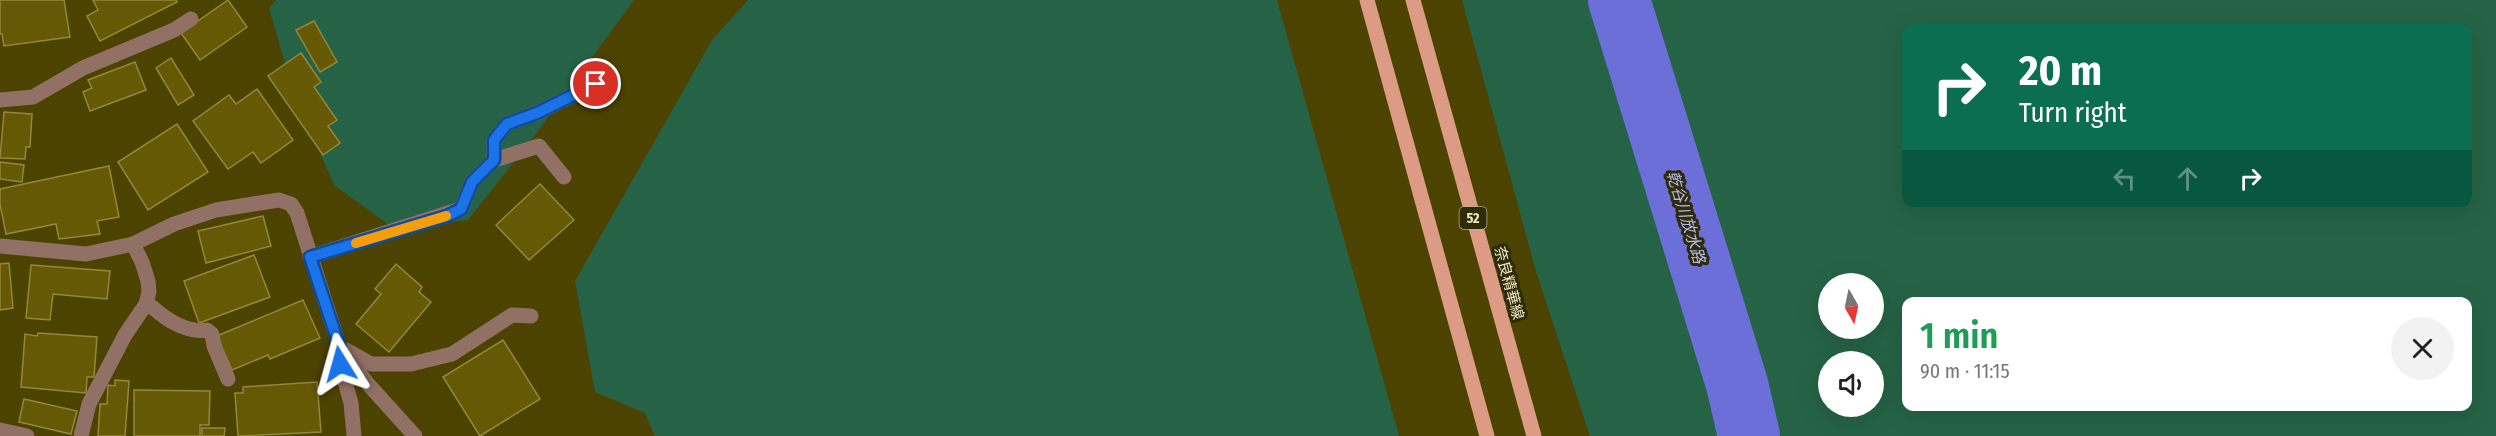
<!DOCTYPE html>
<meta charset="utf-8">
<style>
:root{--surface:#fff;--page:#f2f2f2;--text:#222;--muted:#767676}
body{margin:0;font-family:"Fira Sans Condensed","Noto Sans JP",sans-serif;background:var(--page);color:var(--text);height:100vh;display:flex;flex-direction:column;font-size:22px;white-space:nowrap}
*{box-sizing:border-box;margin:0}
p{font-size:20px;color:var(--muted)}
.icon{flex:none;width:33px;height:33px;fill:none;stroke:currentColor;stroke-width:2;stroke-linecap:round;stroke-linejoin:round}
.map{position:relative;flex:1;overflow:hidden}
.drawer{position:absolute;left:1902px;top:297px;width:570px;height:114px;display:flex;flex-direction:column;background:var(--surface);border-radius:12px;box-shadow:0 6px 24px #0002}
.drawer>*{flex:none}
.guide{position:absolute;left:1902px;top:24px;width:570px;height:183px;border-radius:12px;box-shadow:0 6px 24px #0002;background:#0b6e4f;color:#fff;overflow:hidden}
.needle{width:39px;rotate:171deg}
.controls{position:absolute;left:1818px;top:273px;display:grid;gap:12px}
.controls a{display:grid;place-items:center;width:66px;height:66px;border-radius:50%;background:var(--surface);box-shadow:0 6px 24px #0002;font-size:30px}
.pin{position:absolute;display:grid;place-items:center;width:51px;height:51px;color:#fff;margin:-26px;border:3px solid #fff;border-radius:50%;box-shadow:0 2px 6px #0007}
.me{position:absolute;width:66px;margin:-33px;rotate:352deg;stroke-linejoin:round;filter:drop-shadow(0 0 4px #0008)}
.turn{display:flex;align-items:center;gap:21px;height:126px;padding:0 18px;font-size:27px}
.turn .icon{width:78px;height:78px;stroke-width:2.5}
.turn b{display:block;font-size:42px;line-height:51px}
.lanes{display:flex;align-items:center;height:57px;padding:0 18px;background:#0003;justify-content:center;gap:30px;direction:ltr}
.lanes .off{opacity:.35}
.round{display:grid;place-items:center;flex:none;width:63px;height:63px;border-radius:32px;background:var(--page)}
.summary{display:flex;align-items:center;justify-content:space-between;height:102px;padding:0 18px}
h1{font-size:36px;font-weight:600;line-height:45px;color:#1e9e55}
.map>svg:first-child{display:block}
.green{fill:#266346;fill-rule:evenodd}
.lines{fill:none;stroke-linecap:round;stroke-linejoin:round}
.river{stroke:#6c6fd7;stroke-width:62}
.building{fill:#665906;stroke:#95873a;stroke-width:1.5}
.minor{stroke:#917065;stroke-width:15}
.major{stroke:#dc9b85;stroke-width:15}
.route-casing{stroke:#114b97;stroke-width:15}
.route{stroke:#1a73e8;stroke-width:10}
.slow{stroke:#f59e0b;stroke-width:10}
.labels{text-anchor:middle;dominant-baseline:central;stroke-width:6;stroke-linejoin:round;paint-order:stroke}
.shield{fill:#2f2a09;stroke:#b5b08c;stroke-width:1.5}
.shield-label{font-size:14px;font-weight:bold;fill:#efe9c4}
.street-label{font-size:15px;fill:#efe9c4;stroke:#2f2a09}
.water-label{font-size:16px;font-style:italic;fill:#b5bbef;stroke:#2f2a09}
</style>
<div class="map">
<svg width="2496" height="436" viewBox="0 0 2496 436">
<rect width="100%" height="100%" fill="#4d4300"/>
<!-- green -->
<g class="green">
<polygon points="276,0 634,0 536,134 468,220 392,227 334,185 293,91 269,8"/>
<polygon points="748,0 1277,0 1399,436 655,436 645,413 595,392 575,281 712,40"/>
<path d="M1462 0H2496V436H1590L1535 268ZM2468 28V202H1906V28ZM1828 284H1874V328H1828ZM1906 302H2468V406H1906ZM1828 362H1874V406H1828Z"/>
</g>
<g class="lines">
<!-- river -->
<polyline class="river" points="1619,0 1737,384 1749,436"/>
</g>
<!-- building -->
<g class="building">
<polygon points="0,0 64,0 70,37 4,46 2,34 0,34"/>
<polygon points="93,0 176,0 177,2 100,41 87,16 98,10"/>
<polygon points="228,0 247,27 200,60 181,33"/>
<polygon points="314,21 337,62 320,72 296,30"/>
<polygon points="301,53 321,82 314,87 337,120 328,126 340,143 323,155 268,76"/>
<polygon points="171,58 194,95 178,105 156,68"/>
<polygon points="135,62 146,90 90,111 83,92 92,88 88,80"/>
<polygon points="257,89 293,140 261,163 253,152 228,169 193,121 229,95 236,104"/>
<polygon points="4,112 32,114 30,147 26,147 25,159 0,158"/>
<polygon points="177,124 208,172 148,210 118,162"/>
<polygon points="0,162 24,165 22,182 0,179"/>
<polygon points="109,166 119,217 97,221 100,234 59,239 56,224 6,234 0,204 0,189"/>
<polygon points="540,184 574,220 529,260 496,225"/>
<polygon points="263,216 271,246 206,263 198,231"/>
<polygon points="254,255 270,297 199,323 184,281"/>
<polygon points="9,263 13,308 0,310 0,264"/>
<polygon points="396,264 422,287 419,292 431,302 389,352 356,324 381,294 375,289"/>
<polygon points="31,265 110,271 107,299 53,294 50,320 26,318"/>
<polygon points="303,300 320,338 270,359 268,355 232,370 217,336"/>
<polygon points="38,333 97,337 94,377 87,377 86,393 21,387 25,334 37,336"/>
<polygon points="503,340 540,399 480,436 443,377"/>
<polygon points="115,380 129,381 125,436 98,436 100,404 107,404 108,385 115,386"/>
<polygon points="317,382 321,432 238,436 235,393 243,393 243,387"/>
<polygon points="134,390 210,391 209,425 200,425 200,436 134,436"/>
<polygon points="24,399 77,411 71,434 19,422"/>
<polygon points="202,428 225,428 224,436 202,436"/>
</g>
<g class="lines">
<!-- minor -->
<g class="minor">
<polyline points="0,100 33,97 83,68 174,30 191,19"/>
<polyline points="494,160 539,146 564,177"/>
<polyline points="0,246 86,254 133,244 174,224 216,210 279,200 291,204 297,213 340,348 368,384 415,436"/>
<polyline points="310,257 461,209 472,182 494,160 494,140 507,124 537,113 596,84"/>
<path d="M146 304C153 306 156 311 162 315 173 324 193 333 207 330L212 334 214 346 228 379"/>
<polyline points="340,348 340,364 351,403 354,436"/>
<polyline points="346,350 371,364 411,364 452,354 512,315 531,316"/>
<polyline points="0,430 27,436"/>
<polyline points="81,436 89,404 125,335 146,304 149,292 148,281 142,262 133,244"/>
</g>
<!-- major -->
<g class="major">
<polyline points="1367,0 1487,436"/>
<polyline points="1413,0 1534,436"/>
</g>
</g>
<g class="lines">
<defs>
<polyline id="route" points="340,364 340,348 310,257 447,216 461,209 472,182 494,160 494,140 507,124 537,113 596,84"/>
</defs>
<!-- route casing -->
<use href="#route" class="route-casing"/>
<!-- route -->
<use href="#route" class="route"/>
<!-- slow -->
<polyline class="slow" points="356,243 446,216"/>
</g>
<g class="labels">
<!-- shield labels -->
<rect class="shield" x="1459.5" y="207" width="27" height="22" rx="4.5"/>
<g class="shield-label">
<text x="1473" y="218">52</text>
</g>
<!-- street labels -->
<g class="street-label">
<text transform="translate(1509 283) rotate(75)">奈良精華線</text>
</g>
<!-- water labels -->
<g class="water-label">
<text transform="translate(1686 217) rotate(73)">乾谷川放水路</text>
</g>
</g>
</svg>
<div class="controls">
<a><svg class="needle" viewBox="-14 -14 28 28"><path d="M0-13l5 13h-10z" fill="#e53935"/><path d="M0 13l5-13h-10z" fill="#767676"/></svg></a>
<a><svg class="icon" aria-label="sound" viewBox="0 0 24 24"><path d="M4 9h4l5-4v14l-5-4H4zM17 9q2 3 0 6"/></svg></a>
</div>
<div class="pin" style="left:596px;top:84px;background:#d93025"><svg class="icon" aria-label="arrive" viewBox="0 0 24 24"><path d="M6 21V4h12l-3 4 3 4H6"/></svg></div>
<svg class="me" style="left:340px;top:364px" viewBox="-20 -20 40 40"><path d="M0-17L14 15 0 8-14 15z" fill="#1a73e8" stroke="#fff" stroke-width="4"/></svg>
<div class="guide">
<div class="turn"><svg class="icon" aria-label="right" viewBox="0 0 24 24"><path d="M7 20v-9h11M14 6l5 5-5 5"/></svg><div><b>20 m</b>Turn right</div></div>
<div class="lanes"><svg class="icon off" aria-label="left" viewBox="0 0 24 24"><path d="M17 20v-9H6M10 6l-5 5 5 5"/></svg><svg class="icon off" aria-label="ahead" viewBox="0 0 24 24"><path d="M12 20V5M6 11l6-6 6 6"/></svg><svg class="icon" aria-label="right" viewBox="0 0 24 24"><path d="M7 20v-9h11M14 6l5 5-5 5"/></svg></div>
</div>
<section class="drawer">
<div class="summary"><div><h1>1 min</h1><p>90 m · 11:15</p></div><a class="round"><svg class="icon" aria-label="close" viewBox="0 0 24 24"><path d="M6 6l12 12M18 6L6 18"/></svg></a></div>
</section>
</div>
